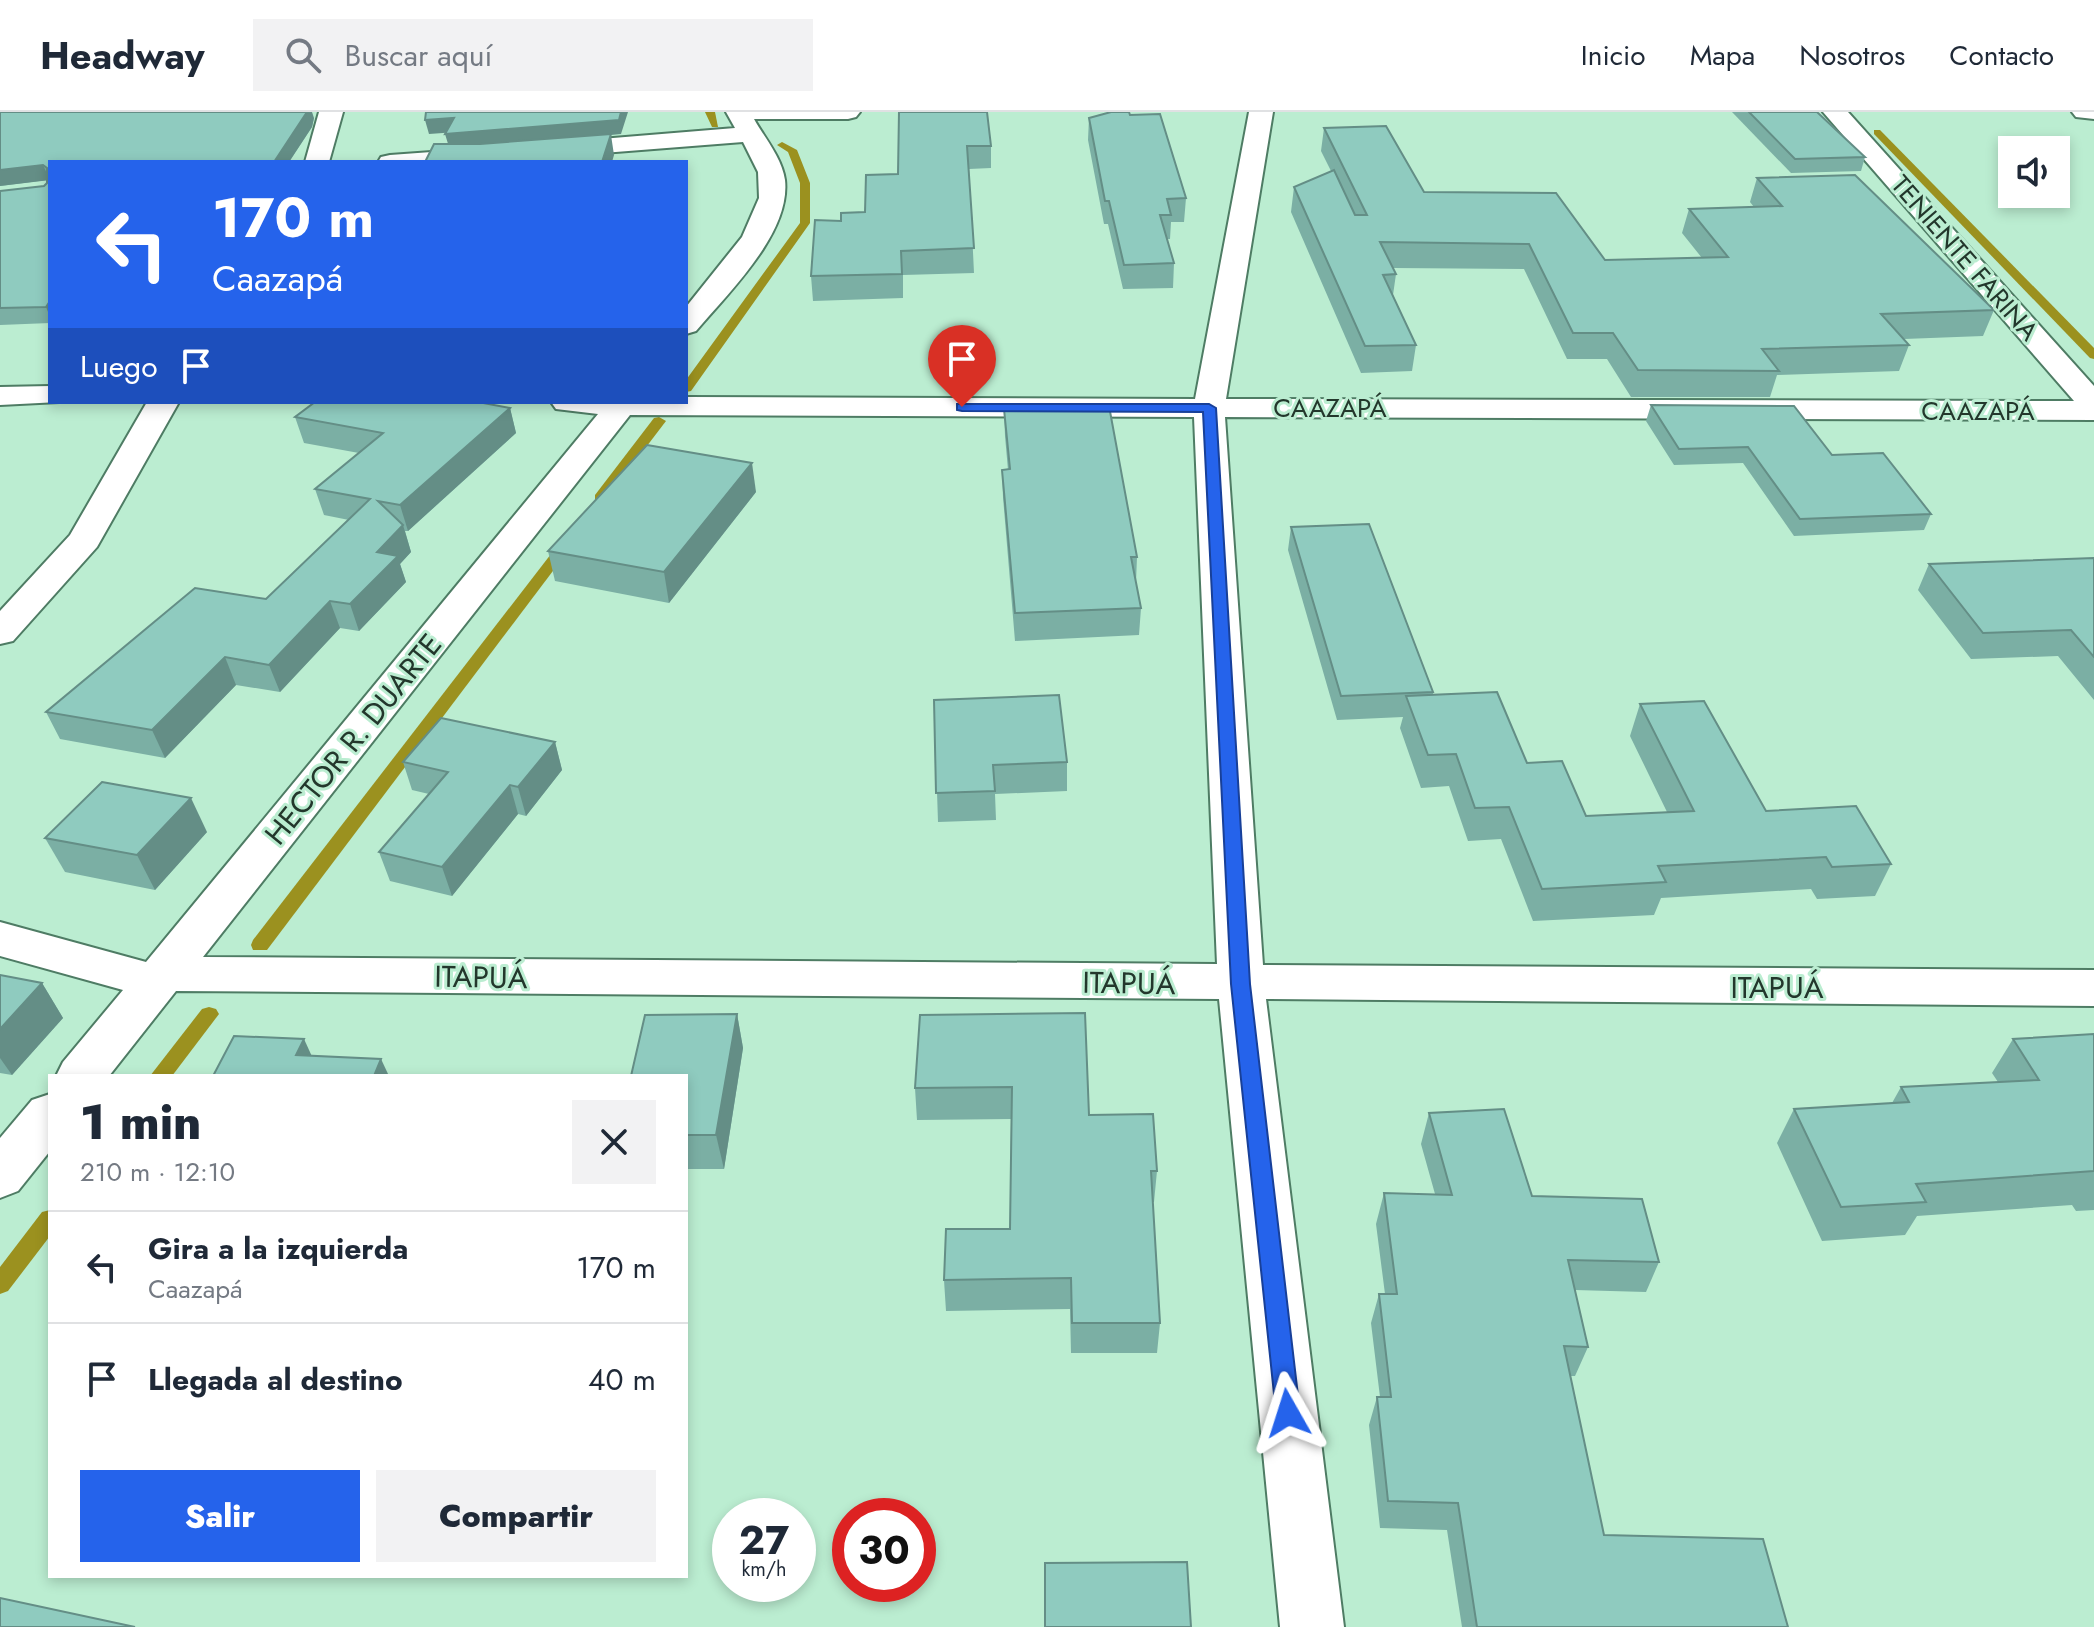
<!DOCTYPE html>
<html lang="es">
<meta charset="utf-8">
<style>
:root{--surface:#fff;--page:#f2f2f3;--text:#1f2937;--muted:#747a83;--line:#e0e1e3;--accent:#2563eb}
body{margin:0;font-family:Jost,sans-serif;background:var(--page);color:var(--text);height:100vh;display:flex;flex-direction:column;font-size:30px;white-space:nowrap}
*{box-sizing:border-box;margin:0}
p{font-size:26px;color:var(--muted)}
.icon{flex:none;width:44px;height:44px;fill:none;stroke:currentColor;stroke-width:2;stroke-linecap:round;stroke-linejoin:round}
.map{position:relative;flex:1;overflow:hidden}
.side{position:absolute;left:48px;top:962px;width:640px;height:504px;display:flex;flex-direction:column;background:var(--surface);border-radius:0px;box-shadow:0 4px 12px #0003}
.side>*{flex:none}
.banner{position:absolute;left:48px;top:48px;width:640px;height:244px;border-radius:0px;box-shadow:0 4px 12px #0003;background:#2563eb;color:#fff;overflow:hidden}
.buttons{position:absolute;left:1998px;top:24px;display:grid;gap:16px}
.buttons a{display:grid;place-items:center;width:72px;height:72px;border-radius:0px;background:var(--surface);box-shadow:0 4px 12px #0003;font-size:40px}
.speed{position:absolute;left:712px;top:1386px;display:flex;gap:16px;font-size:40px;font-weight:700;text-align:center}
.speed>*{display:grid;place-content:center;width:104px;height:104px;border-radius:50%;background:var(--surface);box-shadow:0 4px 12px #0003;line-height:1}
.speed small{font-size:20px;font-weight:400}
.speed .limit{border:12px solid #d22;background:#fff;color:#111}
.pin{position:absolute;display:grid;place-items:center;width:68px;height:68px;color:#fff;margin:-82px -34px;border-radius:50% 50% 50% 0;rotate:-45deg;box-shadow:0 0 8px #0007}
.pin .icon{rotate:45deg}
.me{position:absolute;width:88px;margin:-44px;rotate:354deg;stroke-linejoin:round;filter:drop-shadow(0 0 6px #0008)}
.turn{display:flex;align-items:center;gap:28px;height:168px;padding:0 32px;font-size:36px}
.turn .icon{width:104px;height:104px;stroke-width:2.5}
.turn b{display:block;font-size:56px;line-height:68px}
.then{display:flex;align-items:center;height:76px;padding:0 32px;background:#0003;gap:16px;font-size:30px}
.round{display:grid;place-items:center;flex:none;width:84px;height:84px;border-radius:0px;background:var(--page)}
.headline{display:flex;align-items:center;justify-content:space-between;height:136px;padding:0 32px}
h1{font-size:48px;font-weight:800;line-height:60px}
.button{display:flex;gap:16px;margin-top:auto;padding:16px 32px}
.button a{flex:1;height:92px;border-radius:0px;background:var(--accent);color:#fff;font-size:32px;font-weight:800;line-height:92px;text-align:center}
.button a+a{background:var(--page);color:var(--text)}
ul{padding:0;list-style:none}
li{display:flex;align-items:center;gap:24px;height:112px;padding:0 32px;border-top:2px solid var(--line)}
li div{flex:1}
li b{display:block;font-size:30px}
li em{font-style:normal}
header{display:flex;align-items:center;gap:48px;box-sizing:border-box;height:112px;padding:0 40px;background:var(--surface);border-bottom:2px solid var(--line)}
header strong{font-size:38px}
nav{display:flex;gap:44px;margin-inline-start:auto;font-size:28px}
.search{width:560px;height:72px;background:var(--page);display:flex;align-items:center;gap:20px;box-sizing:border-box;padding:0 28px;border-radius:0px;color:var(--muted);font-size:30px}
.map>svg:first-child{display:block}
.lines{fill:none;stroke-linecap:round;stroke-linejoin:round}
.stream{fill:#9b911f;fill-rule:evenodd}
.minor-casing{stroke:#4e7c64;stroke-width:4}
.minor{fill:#fff;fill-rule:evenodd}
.wall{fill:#7bafa4}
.shaded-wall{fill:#648e86}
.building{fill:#8fcbbf;stroke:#648e86;stroke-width:2}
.route{fill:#2563eb;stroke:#184099;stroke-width:2}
.labels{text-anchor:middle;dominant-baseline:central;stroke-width:6;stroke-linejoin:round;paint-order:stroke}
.far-street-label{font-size:26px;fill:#23372c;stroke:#bbedd1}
.street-label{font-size:30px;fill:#23372c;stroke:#bbedd1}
</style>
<header>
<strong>Headway</strong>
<div class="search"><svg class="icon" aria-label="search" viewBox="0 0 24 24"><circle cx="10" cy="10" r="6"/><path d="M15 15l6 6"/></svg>Buscar aquí</div>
<nav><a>Inicio</a><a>Mapa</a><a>Nosotros</a><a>Contacto</a></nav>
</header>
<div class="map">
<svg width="2094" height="1515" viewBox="0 0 2094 1515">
<rect width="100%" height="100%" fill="#bbedd1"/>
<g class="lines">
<!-- stream -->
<g class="stream">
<polygon points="705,0 715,0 718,15 712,15"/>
<polygon points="1874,18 1880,18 2094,236 2094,247 2090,246 1874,22"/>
<polygon points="782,30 797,38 810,71 810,111 691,279 686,280 686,268 800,111 800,71 788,40 777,33"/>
<polygon points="659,305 666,309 605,389 595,389 595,383 654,306"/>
<polygon points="566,428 571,429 571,435 267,838 253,838 251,833 253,828 561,429"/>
<polygon points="209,895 216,897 219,902 172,964 150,964 202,897"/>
<polygon points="50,1098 50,1124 8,1179 0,1182 0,1155 42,1100"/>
</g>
<defs>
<g id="minor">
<polygon points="319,0 343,0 329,50 305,50"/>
<path d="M726 0H860L856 5 848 7H754C764 25 782 46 785 68 791 121 728 181 696 219L686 222V195L742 125 759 86 758 60 743 30 552 45 543 43 540 38 543 33 552 31 735 16Z"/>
<path d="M1249 0H1273L1226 287 2074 289 1823 0H1848L2094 274V308L1225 305 1263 853 2094 858V894L1266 887 1344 1515H1280L1219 887 176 879 109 964H56L63 950 123 878 0 844V810L146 850 598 302 556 297 551 290H686V285L1195 287ZM630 303 1194 305 1217 852 203 845Z"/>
<polygon points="2072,0 2094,0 2094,7 2076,5"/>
<polygon points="487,36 496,38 499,43 496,48 378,50 381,45 390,43"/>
<polygon points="50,274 50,290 59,290 0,293 0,275"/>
<polygon points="147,290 179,290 97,435 13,529 0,532 0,499 70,423"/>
<polygon points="50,982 50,1039 18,1079 0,1086 0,1026 32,988"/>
</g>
</defs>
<!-- minor casing -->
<use href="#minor" class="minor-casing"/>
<!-- minor -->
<use href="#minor" class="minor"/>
</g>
<!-- wall -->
<g class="wall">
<polygon points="0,0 314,6 312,15 289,50 50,50 50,211 0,213 0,79 44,74 47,71 47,68 0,74"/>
<polygon points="899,0 991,34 991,56 969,57 974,161 903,163 903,186 813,189 811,164 898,62"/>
<polygon points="1732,0 1817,0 1865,45 1861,59 1791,61"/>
<polygon points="1130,3 1186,86 1184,110 1171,110 1170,127 1167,127 1174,151 1173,176 1123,177 1108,112 1104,112 1088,28 1089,6"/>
<polygon points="1324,16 1424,80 1605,148 1702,146 1682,121 1689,97 1754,95 1750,90 1757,66 1994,198 1983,224 1904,227 1909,233 1899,259 1777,263 1770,285 1631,285 1607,247 1567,247 1524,157 1393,156 1396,162 1393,183 1416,233 1412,259 1361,261 1291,100 1294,75 1331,59 1321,39"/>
<polygon points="1651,293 1832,343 1931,402 1924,418 1794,424 1743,351 1674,353 1646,309"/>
<polygon points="510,296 516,321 408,419 405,419 411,440 400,452 406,470 359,519 340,516 280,580 236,573 165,646 60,627 46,600 266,487 349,408 324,403 315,377 359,341 304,331 295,305"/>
<polygon points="1004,297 1137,445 1136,470 1141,496 1139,523 1015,529 1003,385 1002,358 1008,358 1005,324"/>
<polygon points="756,380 669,491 555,469 548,439"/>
<polygon points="1291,415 1433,580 1433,583 1527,651 1586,704 1667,700 1630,624 1640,592 1766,699 1891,752 1875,784 1817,787 1811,777 1661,786 1654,803 1533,809 1501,727 1468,729 1449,674 1421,676 1400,616 1403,605 1337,608 1288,438"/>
<polygon points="2094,446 2094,588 2058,544 1971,547 1918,478 1929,452"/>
<polygon points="934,588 1067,650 1067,679 995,682 996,708 938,710"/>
<polygon points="555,630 562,658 526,704 518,702 452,784 390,769 379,740 429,682 412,678 403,650"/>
<polygon points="207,720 155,778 65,760 45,726"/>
<polygon points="0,863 42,871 63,906 12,963 0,961"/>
<polygon points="737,902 743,936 724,1057 686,1057 686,964"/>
<polygon points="920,903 1089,1003 1157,1059 1154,1090 1152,1090 1160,1211 1157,1241 1071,1241 1070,1197 946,1199 944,1168 1010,1117 1011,1007 917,1008 915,976"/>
<polygon points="2094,922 2094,1098 2076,1099 2072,1093 1917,1104 1905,1123 1822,1129 1777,1031 1794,997 1892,991 1901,975 1998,970 1992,961 2013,927"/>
<polygon points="1429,1001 1532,1084 1659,1150 1646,1180 1575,1178 1588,1235 1575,1264 1570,1264 1604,1423 1788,1515 1462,1515 1447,1418 1380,1416 1369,1313 1377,1285 1380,1285 1371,1211 1379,1182 1385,1182 1376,1112 1384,1081 1435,1082 1421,1032"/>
</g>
<!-- shaded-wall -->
<g class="shaded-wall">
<polygon points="307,0 312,0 314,6 312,15 289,50 274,50"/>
<polygon points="621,0 628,0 621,22 611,23 614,43 612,50 449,35 445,22"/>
<polygon points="454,6 457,20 429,22 425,8"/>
<polygon points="43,53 50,68 0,74 0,58"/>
<polygon points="50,189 50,205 46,195"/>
<polygon points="510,296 516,321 408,419 400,393"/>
<polygon points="752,351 756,380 669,491 664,460"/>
<polygon points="403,413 411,440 400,452 406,470 359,519 350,492 377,440"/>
<polygon points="330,489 340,516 280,580 269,553"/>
<polygon points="225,545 236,573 165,646 152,618"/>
<polygon points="555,630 562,658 526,704 518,675"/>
<polygon points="510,673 518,702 452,784 442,755"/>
<polygon points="191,686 207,720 155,778 137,743"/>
<polygon points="42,871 63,906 12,963 0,946 0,917"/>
<polygon points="737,902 743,936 724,1057 716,1023"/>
<polygon points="304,927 320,962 296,943"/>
<polygon points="381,947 389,964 374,964"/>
</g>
<!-- building -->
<g class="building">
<polygon points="0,0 307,0 274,50 50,50 50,189 46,195 0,196 0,79 44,74 47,71 47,56 43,53 0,58"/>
<polygon points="426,0 621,0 619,8 445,22 454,6 425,8"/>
<polygon points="899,0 987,0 991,34 967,34 974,136 901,139 902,162 811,164 815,108 841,109 841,101 865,100 866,63 898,62"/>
<polygon points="1111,0 1129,0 1130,3 1160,2 1186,86 1167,87 1171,103 1160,103 1174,151 1124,153 1109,89 1105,89 1089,6"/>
<polygon points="1749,0 1817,0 1865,45 1795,47"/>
<polygon points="1386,14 1424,80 1556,81 1605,148 1728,145 1689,97 1782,94 1757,66 1855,63 1994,198 1881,202 1909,233 1762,237 1779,259 1638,258 1613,221 1573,221 1529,132 1380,130 1396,162 1383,163 1416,233 1365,234 1294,75 1334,58 1355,103 1367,103 1324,16"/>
<polygon points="611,22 602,50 425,50 434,32 480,32"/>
<polygon points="315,290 478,290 510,296 400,393 378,389 403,413 377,440 398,444 350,492 330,489 269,553 225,545 152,618 46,600 195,476 266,487 370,387 315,377 383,321 295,305"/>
<polygon points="1651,293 1794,294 1832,343 1883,341 1931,402 1800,407 1748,335 1679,337"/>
<polygon points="1109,294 1137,445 1131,445 1141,496 1015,501 1002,358 1010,357 1004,297"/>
<polygon points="647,333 752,351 664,460 548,439"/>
<polygon points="1369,412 1433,580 1341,584 1291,415"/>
<polygon points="2094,446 2094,545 2071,518 1983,521 1929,452"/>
<polygon points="1497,580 1527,651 1562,649 1586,704 1694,699 1640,592 1704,589 1766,699 1856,694 1891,752 1832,755 1826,745 1658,754 1666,770 1542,777 1509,695 1475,696 1456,642 1428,643 1406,584"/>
<polygon points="1059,583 1067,650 993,653 995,679 936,681 934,588"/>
<polygon points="441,606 555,630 518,675 510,673 442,755 379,740 448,660 403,650"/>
<polygon points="102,670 191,686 137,743 45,726"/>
<polygon points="0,863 42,871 0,917"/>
<polygon points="1085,901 1089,1003 1153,1002 1157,1059 1151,1059 1160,1211 1072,1211 1071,1166 944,1168 946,1117 1010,1117 1012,975 915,976 920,903"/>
<polygon points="737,902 716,1023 686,1023 686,964 631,964 645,903"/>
<polygon points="2094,922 2094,1059 1916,1072 1926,1090 1841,1095 1794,997 1909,990 1901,975 2039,968 2013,927"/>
<polygon points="234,924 304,927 296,943 381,947 374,964 213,964"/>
<polygon points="1504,997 1532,1084 1642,1087 1659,1150 1568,1148 1588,1235 1564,1234 1604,1423 1763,1427 1788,1515 1477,1515 1458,1391 1388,1389 1377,1285 1391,1285 1379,1182 1397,1182 1384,1081 1452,1083 1429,1001"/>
<polygon points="1187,1450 1191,1515 1045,1515 1045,1451"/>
<polygon points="0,1486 135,1515 0,1515"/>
</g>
<!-- route -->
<polygon class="route" points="957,292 1209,292 1216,296 1250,872 1300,1301 1297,1309 1288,1312 1279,1309 1276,1301 1231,872 1203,300 962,299 957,298"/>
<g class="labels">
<!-- far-street labels -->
<g class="far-street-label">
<text transform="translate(1965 146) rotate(49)">TENIENTE FARINA</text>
<text x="1330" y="296">CAAZAPÁ</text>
<text x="1978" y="299">CAAZAPÁ</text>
</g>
<!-- street labels -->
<g class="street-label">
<text transform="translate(353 627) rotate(-51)">HECTOR R. DUARTE</text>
<text transform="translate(481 865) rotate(1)">ITAPUÁ</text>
<text transform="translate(1129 871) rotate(1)">ITAPUÁ</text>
<text x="1777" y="875">ITAPUÁ</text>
</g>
</g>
</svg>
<div class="buttons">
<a><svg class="icon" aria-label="sound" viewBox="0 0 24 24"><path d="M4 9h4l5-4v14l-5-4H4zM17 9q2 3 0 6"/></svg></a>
</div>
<div class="speed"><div>27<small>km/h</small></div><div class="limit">30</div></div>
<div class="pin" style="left:962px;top:295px;background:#d93025"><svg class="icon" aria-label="arrive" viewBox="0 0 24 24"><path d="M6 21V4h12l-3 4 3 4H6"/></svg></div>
<svg class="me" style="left:1288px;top:1301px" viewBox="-20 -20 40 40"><path d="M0-17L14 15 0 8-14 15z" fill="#2563eb" stroke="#fff" stroke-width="4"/></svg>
<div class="banner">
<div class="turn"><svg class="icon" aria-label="left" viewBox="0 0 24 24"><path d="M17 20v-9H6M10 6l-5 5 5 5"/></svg><div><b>170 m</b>Caazapá</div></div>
<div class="then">Luego<svg class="icon" aria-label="arrive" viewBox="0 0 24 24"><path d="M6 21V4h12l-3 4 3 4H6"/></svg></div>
</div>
<section class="side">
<div class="headline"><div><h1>1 min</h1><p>210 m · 12:10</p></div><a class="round"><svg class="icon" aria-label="close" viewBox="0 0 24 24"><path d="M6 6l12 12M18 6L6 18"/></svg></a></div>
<ul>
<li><svg class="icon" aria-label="left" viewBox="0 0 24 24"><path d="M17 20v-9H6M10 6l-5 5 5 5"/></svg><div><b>Gira a la izquierda</b><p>Caazapá</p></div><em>170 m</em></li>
<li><svg class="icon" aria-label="arrive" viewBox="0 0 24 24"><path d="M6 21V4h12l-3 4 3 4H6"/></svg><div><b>Llegada al destino</b></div><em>40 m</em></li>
</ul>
<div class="button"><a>Salir</a><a>Compartir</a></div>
</section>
</div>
